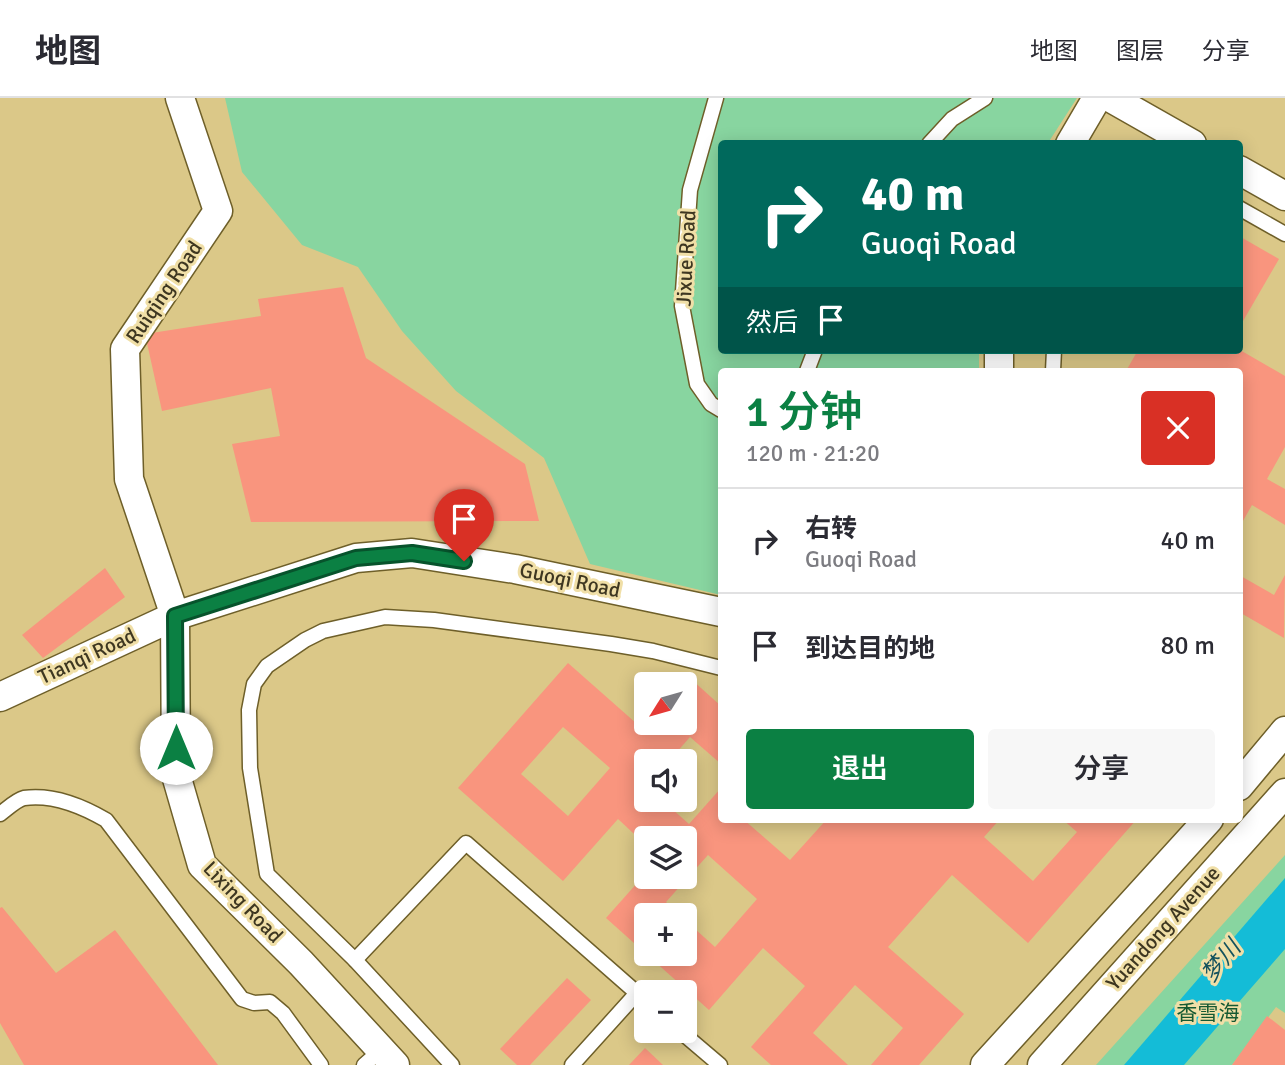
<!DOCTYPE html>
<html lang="zh">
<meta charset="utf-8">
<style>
:root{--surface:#fff;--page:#f7f7f7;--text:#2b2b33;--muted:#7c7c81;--line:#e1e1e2;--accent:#0b8043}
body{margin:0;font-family:Signika,"Noto Sans SC",sans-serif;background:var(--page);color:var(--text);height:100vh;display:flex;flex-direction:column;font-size:26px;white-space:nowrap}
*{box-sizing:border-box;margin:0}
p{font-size:23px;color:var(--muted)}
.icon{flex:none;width:38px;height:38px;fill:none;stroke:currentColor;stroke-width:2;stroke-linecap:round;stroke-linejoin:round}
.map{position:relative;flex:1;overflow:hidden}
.side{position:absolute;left:718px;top:270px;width:525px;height:455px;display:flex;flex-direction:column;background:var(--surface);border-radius:7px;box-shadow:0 4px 18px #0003}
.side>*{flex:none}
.banner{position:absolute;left:718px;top:42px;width:525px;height:214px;border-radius:7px;box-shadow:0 4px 18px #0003;background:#00695c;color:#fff;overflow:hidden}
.needle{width:46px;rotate:233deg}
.fabs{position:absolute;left:634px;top:574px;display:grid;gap:14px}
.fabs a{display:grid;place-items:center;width:63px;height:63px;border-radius:7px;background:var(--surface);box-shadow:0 4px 18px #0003;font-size:35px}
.pin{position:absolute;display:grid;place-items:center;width:60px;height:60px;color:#fff;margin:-72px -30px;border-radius:50% 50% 50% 0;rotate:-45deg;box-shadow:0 0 7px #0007}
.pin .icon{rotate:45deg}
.me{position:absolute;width:77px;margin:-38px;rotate:0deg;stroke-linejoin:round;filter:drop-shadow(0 0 5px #0008)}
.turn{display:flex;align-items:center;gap:24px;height:147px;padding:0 28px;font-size:32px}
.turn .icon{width:91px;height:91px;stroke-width:2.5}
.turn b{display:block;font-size:49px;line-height:60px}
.then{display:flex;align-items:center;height:66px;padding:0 28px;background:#0003;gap:14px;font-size:26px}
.round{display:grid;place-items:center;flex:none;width:74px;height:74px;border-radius:7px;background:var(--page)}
.headline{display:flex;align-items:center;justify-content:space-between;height:119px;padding:0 28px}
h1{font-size:42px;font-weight:600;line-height:52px;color:var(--accent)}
.button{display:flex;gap:14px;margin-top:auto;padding:14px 28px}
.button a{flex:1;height:80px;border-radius:7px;background:var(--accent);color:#fff;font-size:28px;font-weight:600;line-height:80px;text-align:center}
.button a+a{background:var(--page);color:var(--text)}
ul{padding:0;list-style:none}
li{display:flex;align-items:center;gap:21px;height:105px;padding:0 28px;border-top:2px solid var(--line)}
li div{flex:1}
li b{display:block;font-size:26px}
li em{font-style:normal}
header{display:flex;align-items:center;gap:42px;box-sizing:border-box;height:98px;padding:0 35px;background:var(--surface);border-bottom:2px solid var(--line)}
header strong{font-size:33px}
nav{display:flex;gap:38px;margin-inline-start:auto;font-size:24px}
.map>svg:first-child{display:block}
.built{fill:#dbc888;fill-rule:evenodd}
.green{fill:#88d5a0}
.water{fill:#14bcd7}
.building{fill:#f9957e;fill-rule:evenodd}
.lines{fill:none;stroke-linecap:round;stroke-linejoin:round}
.lane-casing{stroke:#6e5f29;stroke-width:17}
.street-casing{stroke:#6e5f29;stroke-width:31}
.lane{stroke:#fff;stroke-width:14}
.street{stroke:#fff;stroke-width:28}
.route-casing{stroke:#07532c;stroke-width:18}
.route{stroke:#0b8043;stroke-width:12}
.labels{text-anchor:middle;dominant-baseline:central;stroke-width:6;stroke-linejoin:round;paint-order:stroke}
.street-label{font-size:21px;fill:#3e3721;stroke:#f0dfa7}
.park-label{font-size:21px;fill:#155932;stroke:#f0dfa7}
.water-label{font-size:23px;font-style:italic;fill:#15525d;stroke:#f0dfa7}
</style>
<header>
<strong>地图</strong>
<nav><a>地图</a><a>图层</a><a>分享</a></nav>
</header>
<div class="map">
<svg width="1285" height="967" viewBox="0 0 1285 967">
<rect width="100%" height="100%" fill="#e3d29a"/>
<!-- built -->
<path class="built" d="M0 0H1285V967H0ZM721 46H1239V252H721ZM721 273H1239V721H721ZM646 586H684V625H646ZM646 663H684V702H646ZM646 740H684V779H646ZM646 817H684V856H646ZM646 894H684V933H646Z"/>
<!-- green -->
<g class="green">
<polygon points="225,0 1077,0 1048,45 721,46 721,252 979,252 979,273 721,273 721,497 590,466 544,360 456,293 402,233 358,169 302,147 242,74"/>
<polygon points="1285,757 1285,915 1276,909 1232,967 1096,967"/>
</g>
<!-- water -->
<polygon class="water" points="1285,780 1285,851 1184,967 1124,967"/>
<!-- building -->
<g class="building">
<polygon points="1239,138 1279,161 1239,230"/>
<polygon points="343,189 366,260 525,366 539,423 251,424 232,346 280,338 271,290 162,313 145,236 261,218 258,201"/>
<polygon points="1138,252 1240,252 1285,278 1285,349 1267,381 1285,391 1285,427 1252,407 1239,430 1239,273 1126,273"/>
<polygon points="105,470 125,499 43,560 22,537"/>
<polygon points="1239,477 1274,497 1285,477 1284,540 1239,514"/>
<path d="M568 565 645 633 652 625H684V589L691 581 721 608V666L690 639 669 663H646V702H662L689 726 721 690V721H743L790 762 827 721H1000L984 739 1033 783 1077 734 1062 721H1137L1028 845 952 777 888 849 964 916 919 967H871L903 930 855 887 813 935 848 967H771L751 949 805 888 763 850 709 912 606 820 646 775V779H684V740H646V747L618 721 563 783 458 690ZM563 629 610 670 568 718 521 676ZM708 757 757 801 715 849 684 821V856H646V817H680L666 804Z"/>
<polygon points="2,809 56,875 115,832 218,967 24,967 0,925 0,810"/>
<polygon points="567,880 591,902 530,967 517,967 500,951"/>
<polygon points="1267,918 1285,932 1285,967 1232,967"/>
<polygon points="645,950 663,967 629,967"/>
</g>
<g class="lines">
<defs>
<g id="lane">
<polyline points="716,0 690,92 682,208 697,286 711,306 721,312"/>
<polyline points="929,46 952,21 985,0"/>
<polyline points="1239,110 1285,136"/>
<polyline points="807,273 815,252"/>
<polyline points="1053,273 1054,252"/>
<path d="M0 716C7 711 16 702 24 700 52 696 82 708 106 722L242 901 254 905 270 904 283 915 321 967"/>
<polyline points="355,862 466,745 646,903"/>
<polyline points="680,933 720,967"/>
<polyline points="364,967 381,952"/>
<polyline points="452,967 355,862 267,776 250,670 249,612 254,586 267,568 305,542 323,533 385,519 434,522 611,546 653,553 721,570"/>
<polyline points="572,967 637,895"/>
</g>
<g id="street">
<polyline points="180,0 218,113 125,251 129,381 175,518 176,677 202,767 301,865 395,967"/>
<polyline points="1111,0 1192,46"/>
<polyline points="1070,46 1097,0"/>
<polyline points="1239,72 1285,98"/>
<polyline points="999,273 999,252"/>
<polyline points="0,599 175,518 356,460 412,455 515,471 721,514"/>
<polyline points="1239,688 1285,633"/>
<polyline points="985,967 1209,721"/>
<polyline points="1042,967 1285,695"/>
</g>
</defs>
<!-- lane casing -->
<use href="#lane" class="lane-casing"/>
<!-- street casing -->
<use href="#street" class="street-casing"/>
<!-- lane -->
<use href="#lane" class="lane"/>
<!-- street -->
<use href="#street" class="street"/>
</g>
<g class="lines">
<defs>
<polyline id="route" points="176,650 175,518 356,460 412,455 464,463"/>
</defs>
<!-- route casing -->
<use href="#route" class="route-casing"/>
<!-- route -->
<use href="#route" class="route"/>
</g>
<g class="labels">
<!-- street labels -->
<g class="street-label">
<text transform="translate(686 160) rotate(-87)">Jixue Road</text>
<text transform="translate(164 194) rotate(-56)">Ruiqing Road</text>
<text transform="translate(570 482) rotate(12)">Guoqi Road</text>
<text transform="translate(87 558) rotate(-25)">Tianqi Road</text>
<text transform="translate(243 804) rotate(46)">Lixing Road</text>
<text transform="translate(1163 830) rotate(-48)">Yuandong Avenue</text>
</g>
<!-- park labels -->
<g class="park-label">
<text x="1208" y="915">香雪海</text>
</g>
<!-- water labels -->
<g class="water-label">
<text transform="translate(1221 863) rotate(-50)">梦川</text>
</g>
</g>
</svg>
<div class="fabs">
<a><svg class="needle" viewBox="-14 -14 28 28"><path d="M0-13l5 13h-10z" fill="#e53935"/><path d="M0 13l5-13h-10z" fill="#7c7c81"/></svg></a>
<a><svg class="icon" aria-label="sound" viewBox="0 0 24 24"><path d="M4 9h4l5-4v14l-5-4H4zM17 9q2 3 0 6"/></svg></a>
<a><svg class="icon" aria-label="layers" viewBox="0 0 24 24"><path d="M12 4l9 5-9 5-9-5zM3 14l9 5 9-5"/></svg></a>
<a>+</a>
<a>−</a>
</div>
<div class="pin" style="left:464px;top:463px;background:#d93025"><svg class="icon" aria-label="arrive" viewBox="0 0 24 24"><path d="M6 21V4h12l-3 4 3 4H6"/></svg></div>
<svg class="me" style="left:176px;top:650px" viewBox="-20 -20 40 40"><circle r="19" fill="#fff"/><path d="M0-13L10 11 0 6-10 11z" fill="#0b8043"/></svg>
<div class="banner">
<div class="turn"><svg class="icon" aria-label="right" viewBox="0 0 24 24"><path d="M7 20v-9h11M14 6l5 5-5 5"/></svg><div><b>40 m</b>Guoqi Road</div></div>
<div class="then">然后<svg class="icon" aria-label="arrive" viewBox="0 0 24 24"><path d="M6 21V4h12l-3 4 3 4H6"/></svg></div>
</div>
<section class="side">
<div class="headline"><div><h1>1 分钟</h1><p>120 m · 21:20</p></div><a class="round" style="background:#d93025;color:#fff"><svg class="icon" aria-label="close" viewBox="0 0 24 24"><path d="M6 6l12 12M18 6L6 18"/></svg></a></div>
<ul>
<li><svg class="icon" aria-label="right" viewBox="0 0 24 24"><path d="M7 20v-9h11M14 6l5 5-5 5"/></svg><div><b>右转</b><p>Guoqi Road</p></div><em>40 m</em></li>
<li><svg class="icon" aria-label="arrive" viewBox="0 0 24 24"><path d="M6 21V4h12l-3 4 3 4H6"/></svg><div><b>到达目的地</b></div><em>80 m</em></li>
</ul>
<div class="button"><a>退出</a><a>分享</a></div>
</section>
</div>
